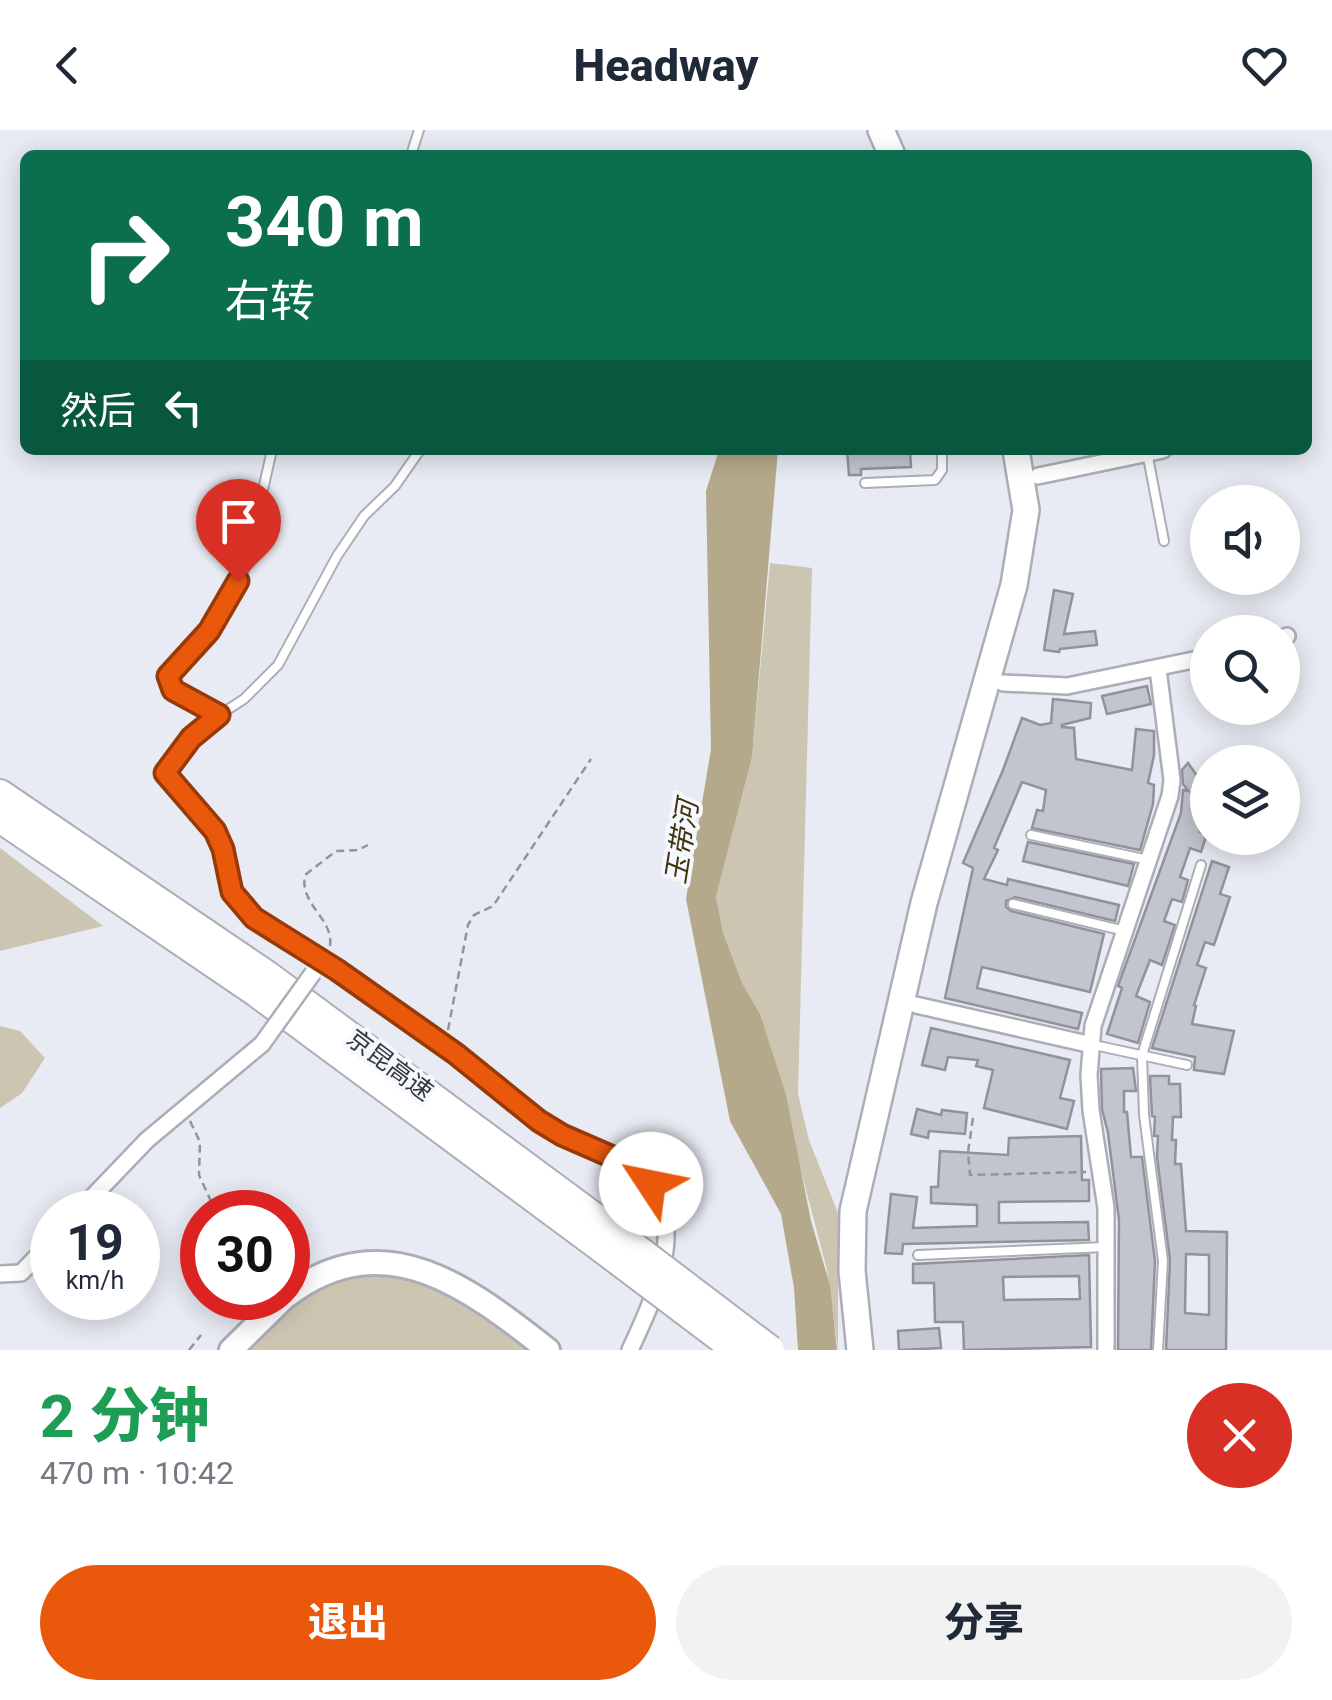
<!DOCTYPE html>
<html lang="zh">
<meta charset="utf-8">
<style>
:root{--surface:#fff;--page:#f2f2f3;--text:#1f2937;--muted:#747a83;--accent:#ea580c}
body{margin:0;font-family:Roboto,"Noto Sans SC",sans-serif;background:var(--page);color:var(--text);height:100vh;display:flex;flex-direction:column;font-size:38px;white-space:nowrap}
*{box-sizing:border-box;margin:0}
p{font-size:32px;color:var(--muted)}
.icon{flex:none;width:55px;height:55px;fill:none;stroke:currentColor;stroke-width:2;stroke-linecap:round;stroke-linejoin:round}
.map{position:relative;height:1220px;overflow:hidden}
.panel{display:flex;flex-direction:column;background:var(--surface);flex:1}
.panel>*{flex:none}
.hud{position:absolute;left:20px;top:20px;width:1292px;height:305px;border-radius:15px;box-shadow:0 5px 25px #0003;background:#0b6e4f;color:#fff;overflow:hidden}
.tools{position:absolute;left:1190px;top:355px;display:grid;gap:20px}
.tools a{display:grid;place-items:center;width:110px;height:110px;border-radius:50%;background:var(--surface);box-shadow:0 5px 25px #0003;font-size:50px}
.speed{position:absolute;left:30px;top:1060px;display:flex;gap:20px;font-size:50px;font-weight:700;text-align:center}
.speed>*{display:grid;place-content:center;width:130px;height:130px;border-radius:50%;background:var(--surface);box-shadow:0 5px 25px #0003;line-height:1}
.speed small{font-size:25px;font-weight:400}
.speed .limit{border:15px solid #d22;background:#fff;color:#111}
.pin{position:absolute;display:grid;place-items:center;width:85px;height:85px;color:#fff;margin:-102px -42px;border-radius:50% 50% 50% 0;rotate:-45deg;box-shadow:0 0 10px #0007}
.pin .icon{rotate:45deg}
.me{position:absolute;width:110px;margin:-55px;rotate:304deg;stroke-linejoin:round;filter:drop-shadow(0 0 8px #0008)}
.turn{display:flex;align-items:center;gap:35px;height:210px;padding:0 40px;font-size:45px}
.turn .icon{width:130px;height:130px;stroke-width:2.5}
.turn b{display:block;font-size:70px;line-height:85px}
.then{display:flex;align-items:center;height:95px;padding:0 40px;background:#0003;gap:20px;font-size:38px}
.round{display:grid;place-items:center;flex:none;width:105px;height:105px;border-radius:52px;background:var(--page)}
.overview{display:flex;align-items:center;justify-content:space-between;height:170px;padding:0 40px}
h1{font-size:60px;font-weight:800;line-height:75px;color:#1e9e55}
.cta{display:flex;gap:20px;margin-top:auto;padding:20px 40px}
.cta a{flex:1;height:115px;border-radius:60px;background:var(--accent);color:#fff;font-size:40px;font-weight:800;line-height:115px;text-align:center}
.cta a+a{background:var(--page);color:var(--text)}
header{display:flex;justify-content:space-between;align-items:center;height:130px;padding:0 40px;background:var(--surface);font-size:45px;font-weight:800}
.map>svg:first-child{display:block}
.green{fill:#ccc5b1}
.water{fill:#b5a98b}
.building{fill:#c2c5cd;stroke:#91939b;stroke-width:2.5;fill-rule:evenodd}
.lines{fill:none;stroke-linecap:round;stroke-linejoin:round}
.lane-casing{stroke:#abaeb6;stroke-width:12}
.street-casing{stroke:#abaeb6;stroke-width:20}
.secondary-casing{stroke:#abaeb6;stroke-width:28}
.primary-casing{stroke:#abaeb6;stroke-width:30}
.highway-casing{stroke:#abaeb6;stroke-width:32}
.path{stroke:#92949a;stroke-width:2.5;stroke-dasharray:8 5;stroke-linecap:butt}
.lane{stroke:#fff;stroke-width:8}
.street{stroke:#fff;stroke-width:15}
.secondary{stroke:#fff;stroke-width:22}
.primary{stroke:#fff;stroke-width:25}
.highway{stroke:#fff;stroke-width:28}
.street-bridge-casing{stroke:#abaeb6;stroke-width:20;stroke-linecap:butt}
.highway-bridge-casing{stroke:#abaeb6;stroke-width:32;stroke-linecap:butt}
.street-bridge{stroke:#fff;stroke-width:15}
.highway-bridge{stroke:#fff;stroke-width:28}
.route-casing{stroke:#983908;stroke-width:25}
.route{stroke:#ea580c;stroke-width:18}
.labels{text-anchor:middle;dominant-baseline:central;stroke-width:8;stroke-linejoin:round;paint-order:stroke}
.street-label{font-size:25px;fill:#36373a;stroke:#f6f8ff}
.water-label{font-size:28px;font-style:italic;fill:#42350c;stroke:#f6f8ff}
</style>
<header><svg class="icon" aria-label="back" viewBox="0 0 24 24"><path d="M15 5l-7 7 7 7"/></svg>Headway<svg class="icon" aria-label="heart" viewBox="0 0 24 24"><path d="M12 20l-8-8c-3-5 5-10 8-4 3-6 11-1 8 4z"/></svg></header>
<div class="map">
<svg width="1332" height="1220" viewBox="0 0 1332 1220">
<rect width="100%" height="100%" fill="#e8ebf3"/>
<!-- green -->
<g class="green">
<polygon points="770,433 812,438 798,964 809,1010 838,1083 838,1220 827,1140 760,884 742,853 723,802 716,767 752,627"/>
<polygon points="0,718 103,796 0,821"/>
<polygon points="0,896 20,901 45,928 22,963 0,978"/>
<path d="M387 1143C453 1157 484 1180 537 1220H240C272 1190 309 1153 355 1144 365 1142 377 1143 387 1143Z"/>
</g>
<!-- water -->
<polygon class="water" points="719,320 778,320 752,627 716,767 723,802 742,853 760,884 786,965 811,1091 830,1155 837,1220 798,1220 794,1158 781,1084 730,991 686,769 711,619 706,361"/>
<!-- building -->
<g class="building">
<polygon points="847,320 910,320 911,337 861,339 861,345 849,345"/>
<polygon points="1054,460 1073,464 1064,504 1095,501 1097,515 1060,519 1059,522 1044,520"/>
<polygon points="1147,556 1151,574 1107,584 1102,566"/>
<polygon points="1053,569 1091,573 1090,588 1062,595 1062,597 1074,598 1076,629 1132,640 1136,599 1154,601 1154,625 1148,653 1154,655 1153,674 1140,720 1032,698 1037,680 1043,681 1046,660 1022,652 994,718 998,720 984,749 1007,755 1008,749 1119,775 1115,791 1015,767 1006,771 1006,777 1011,781 1104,804 1090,862 982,837 977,858 1082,883 1078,899 945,868 973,738 963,733 1003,640 1022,588 1040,595 1051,593"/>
<polygon points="1188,633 1205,657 1200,702 1207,704 1201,722 1190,718 1180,747 1188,750 1182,772 1172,769 1164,791 1175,795 1162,835 1150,830 1136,866 1150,872 1138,913 1107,904 1122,858 1118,856 1181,683 1183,660 1188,661 1183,654 1182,640"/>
<polygon points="1028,712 1134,734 1128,756 1023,731"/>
<polygon points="1212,731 1229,737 1220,764 1230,767 1214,815 1205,812 1197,835 1206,838 1194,875 1196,876 1192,894 1234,901 1224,944 1194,940 1195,927 1152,918"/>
<polygon points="931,898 1070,930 1060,968 1074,971 1067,999 984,978 993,940 976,936 978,930 948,927 945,940 922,935"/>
<polygon points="1133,938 1136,961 1124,961 1124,982 1127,982 1131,1027 1142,1027 1155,1131 1151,1220 1118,1220 1119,1090 1108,1003 1102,979 1101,939"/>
<path d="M1150 946H1169V954H1180L1181 987H1173L1172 1010H1176L1175 1034H1181L1186 1101 1227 1102 1226 1220H1166L1170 1130 1157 1027 1158 1006H1154L1155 987 1152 986ZM1186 1124 1209 1125V1185L1185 1183Z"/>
<polygon points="917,979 941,985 942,980 967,983 965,1004 929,1001 928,1008 911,1004"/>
<polygon points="1081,1006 1082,1050 1089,1050 1089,1071 999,1072 999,1093 1088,1092 1089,1110 903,1114 902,1124 885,1123 891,1064 917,1067 913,1098 977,1096 977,1075 931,1073 931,1057 938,1057 940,1021 1008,1025 1009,1008"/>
<path d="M1089 1125 1091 1217 964 1220 963 1192H935L934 1153H913V1134ZM1079 1146 1080 1169 1004 1170 1003 1147Z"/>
<polygon points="939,1198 941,1218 899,1220 898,1201"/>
</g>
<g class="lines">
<defs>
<g id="lane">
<polyline points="411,25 419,0"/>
<polyline points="1147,322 1164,411"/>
<polyline points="865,353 935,350 942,340 942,320"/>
<polyline points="219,585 173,560 168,546 209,501 252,426 254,417 244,398 262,364 272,320"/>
<polyline points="165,643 207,593 244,569 278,535 337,426 364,386 395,356 420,320"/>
<polyline points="1031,705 1149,730"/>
<polyline points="1013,774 1125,801"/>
<polyline points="1094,915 1187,935"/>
<polyline points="918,1125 1106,1117"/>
<polyline points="1158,1220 1163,1131 1144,985 1142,925 1201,735"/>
</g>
<g id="street">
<polyline points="1038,346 1163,320"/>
<polyline points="1282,508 1287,506"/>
<polyline points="1003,553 1067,556 1208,527"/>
<path d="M165 643C186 665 210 686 221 715 230 737 227 759 244 778 269 806 308 820 339 841 404 885 467 932 527 982 563 1011 641 1027 659 1067 680 1116 650 1177 630 1220"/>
<polyline points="916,875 1092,915"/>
<polyline points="78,1082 147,1010 262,914"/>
<polyline points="0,1144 21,1143 52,1111"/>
<polyline points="1106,1220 1106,1078 1091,980 1089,945 1093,896 1170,666 1172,650 1158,539"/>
</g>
<g id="secondary">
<path d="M288 1165C385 1092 469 1158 548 1220"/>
<polyline points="231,1220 284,1168"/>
</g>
<g id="primary">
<polyline points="881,0 892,25"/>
<polyline points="860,1220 852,1141 853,1081 924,773 1014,455 1026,380 1016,320"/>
</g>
<g id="highway">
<polyline points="0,664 268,846 613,1101"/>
<polyline points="0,688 256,862 603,1119"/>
</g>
</defs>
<!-- lane casing -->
<use href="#lane" class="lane-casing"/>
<!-- street casing -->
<use href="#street" class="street-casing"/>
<!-- secondary casing -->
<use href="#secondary" class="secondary-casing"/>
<!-- primary casing -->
<use href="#primary" class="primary-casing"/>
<!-- highway casing -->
<use href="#highway" class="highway-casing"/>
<!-- path -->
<g class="path">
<path d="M330 816C334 788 299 775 305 745L336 721 358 720 368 715"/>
<polyline points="448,900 468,795 474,785 493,776 591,629"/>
<polyline points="973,988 968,1022 970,1045 1086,1042"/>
<polyline points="190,991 200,1012 199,1045 216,1082"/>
<polyline points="189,1220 201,1205"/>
</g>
<!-- lane -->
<use href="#lane" class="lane"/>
<!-- street -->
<use href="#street" class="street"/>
<!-- secondary -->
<use href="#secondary" class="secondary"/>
<!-- primary -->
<use href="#primary" class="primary"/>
<!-- highway -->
<use href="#highway" class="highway"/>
<defs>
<polyline id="street-bridge" points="262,914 313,843"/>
<g id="highway-bridge">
<polyline points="613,1101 770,1220"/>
<polyline points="603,1119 737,1220"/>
</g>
</defs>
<!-- street-bridge casing -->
<use href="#street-bridge" class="street-bridge-casing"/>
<!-- highway-bridge casing -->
<use href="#highway-bridge" class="highway-bridge-casing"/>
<!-- street-bridge -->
<use href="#street-bridge" class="street-bridge"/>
<!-- highway-bridge -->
<use href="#highway-bridge" class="highway-bridge"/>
</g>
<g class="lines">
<defs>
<polyline id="route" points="238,451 209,501 168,546 173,560 219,585 191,608 165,643 215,701 223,719 232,762 254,788 337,840 456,924 539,991 562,1005 624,1032 651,1054"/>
</defs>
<!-- route casing -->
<use href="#route" class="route-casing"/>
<!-- route -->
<use href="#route" class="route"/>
</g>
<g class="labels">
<!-- street labels -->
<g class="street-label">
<text transform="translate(390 935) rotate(37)">京昆高速</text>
</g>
<!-- water labels -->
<g class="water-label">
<text transform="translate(682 712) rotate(-81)">玉带河</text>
</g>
</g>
</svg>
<div class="tools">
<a><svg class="icon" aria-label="sound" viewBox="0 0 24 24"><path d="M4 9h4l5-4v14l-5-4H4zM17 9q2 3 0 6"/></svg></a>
<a><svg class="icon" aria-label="search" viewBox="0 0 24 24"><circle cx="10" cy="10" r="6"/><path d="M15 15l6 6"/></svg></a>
<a><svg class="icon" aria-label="layers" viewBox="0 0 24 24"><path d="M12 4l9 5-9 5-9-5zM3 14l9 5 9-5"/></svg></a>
</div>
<div class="speed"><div>19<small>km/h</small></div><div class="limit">30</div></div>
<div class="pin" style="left:238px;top:451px;background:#d93025"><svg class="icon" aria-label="arrive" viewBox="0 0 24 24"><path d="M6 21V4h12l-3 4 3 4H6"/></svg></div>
<svg class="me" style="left:651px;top:1054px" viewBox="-20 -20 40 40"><circle r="19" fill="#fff"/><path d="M0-13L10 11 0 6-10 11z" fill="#ea580c"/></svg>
<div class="hud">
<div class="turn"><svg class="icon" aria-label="right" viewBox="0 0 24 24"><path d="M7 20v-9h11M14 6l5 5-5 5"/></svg><div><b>340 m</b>右转</div></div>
<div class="then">然后<svg class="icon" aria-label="left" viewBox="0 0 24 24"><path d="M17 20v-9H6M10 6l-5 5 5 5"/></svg></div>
</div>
</div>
<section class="panel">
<div class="overview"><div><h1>2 分钟</h1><p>470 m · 10:42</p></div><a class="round" style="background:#d93025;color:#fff"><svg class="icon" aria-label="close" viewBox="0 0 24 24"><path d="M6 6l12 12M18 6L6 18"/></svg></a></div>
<div class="cta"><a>退出</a><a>分享</a></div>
</section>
